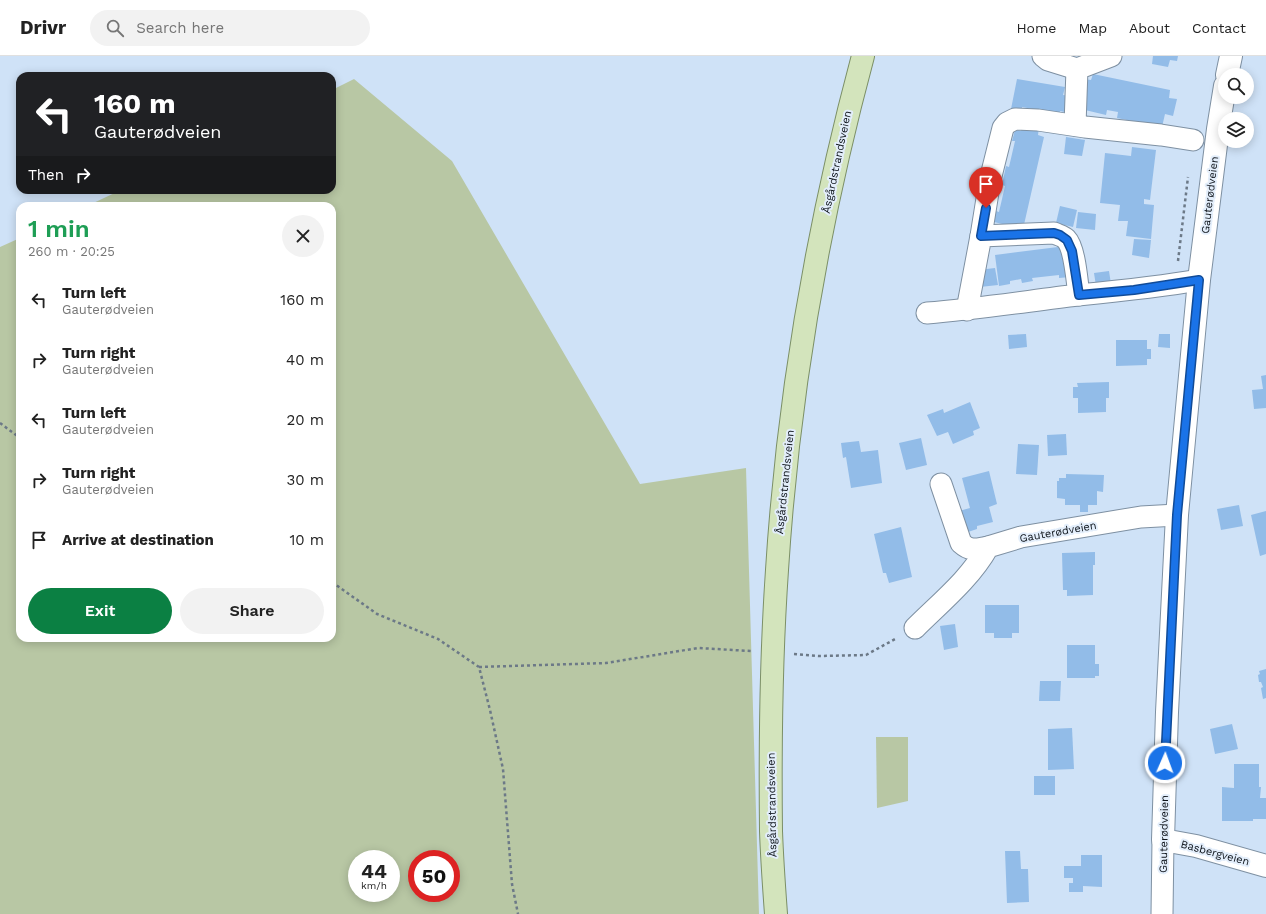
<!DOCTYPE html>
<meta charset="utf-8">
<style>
:root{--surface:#fff;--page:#f2f2f2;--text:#222;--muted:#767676;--line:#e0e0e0;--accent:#0b8043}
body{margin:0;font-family:"Work Sans",sans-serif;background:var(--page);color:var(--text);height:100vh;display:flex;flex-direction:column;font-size:15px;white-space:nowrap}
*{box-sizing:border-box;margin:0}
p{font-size:13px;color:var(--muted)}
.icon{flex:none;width:22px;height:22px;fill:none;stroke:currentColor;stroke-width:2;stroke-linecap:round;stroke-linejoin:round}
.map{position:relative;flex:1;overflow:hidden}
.details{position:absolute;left:16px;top:146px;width:320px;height:440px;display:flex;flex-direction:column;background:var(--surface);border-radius:12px;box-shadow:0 2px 10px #0003}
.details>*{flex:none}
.guide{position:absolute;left:16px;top:16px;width:320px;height:122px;border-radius:12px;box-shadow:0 2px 10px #0003;background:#202124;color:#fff;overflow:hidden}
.controls{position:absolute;left:1218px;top:12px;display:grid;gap:8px}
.controls a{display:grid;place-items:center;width:36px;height:36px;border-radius:50%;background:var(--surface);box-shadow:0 2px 10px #0003;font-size:20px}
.speed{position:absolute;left:348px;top:794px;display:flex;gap:8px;font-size:20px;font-weight:700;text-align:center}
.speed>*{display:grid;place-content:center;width:52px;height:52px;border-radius:50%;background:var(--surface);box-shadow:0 2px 10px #0003;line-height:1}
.speed small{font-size:10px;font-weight:400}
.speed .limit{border:6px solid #d22;background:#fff;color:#111}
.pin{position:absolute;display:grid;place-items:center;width:34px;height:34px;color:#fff;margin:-41px -17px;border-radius:50% 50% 50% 0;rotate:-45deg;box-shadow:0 0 4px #0007}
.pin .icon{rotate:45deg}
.me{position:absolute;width:44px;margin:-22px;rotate:2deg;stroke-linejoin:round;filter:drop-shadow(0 0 3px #0008)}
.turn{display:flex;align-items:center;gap:14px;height:84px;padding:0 12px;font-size:18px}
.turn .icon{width:52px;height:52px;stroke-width:2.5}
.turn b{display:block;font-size:28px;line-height:34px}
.then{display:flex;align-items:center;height:38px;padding:0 12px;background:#0003;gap:8px;font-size:15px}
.round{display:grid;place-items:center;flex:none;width:42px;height:42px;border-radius:21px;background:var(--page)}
.head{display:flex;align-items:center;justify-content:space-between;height:68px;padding:0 12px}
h1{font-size:24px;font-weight:600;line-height:30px;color:#1e9e55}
.cta{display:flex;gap:8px;margin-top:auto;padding:8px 12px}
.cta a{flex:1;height:46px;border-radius:24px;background:var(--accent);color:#fff;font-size:16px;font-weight:600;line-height:46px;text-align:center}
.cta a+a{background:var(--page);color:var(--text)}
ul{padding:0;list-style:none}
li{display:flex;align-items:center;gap:12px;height:60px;padding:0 12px}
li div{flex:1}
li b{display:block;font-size:15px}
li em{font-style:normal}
header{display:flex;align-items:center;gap:24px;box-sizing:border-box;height:56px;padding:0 20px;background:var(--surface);border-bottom:1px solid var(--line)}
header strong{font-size:19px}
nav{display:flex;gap:22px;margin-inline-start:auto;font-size:14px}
.search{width:280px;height:36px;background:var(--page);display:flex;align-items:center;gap:10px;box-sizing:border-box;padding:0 14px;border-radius:22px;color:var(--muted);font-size:15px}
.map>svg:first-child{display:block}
.green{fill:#b8c7a4;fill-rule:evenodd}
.building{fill:#92bce8}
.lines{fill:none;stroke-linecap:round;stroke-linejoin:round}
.minor-casing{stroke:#7e90a2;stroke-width:23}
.secondary-casing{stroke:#7e90a2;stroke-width:24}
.primary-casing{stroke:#7b8f66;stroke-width:24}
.path{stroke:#6c7987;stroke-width:2.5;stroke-dasharray:3 3;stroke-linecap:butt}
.minor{stroke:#fff;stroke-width:21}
.secondary{stroke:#fff;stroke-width:22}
.primary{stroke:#d3e4bc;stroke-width:22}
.route-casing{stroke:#114b97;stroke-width:10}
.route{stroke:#1a73e8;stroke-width:7}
.labels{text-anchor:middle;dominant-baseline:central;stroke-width:4;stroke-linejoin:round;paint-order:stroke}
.street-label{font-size:11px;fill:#0d131a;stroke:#e3eefb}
</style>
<header>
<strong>Drivr</strong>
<div class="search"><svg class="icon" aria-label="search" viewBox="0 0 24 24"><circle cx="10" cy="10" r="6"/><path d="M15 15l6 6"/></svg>Search here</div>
<nav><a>Home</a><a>Map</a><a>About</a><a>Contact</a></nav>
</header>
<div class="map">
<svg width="1266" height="858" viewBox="0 0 1266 858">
<rect width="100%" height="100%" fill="#cfe2f7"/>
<!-- green -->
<g class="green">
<path d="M354 23 452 105 640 428 746 412 759 858H0V191L20 182V582H332V150H87L121 134H332V34ZM357 803H391V837H357ZM417 803H451V837H417Z"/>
<polygon points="876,681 908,681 908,745 877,752"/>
</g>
<!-- building -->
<g class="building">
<polygon points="1153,0 1178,0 1177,5 1170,4 1168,11 1152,8"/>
<polygon points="1093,18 1170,34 1169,42 1177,43 1173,60 1165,58 1162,71 1117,62 1118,56 1107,54 1106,59 1085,54 1087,46 1079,45 1084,23 1091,24"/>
<polygon points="1017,23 1065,31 1063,39 1072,40 1069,57 1060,55 1059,62 1049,56 1022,51 1022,55 1011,53"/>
<polygon points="1023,67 1039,71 1038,79 1044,81 1023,173 994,166 996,155 999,156 1005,130 1002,129 1006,110 1009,111 1015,85 1012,85 1015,74 1021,75"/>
<polygon points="1066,81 1085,84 1082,100 1064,98"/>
<polygon points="1132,91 1156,94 1150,144 1144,143 1144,148 1154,149 1151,183 1126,180 1128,165 1118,165 1120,149 1100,147 1105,97 1131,100"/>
<polygon points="1060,150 1077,154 1073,171 1056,167"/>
<polygon points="1078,156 1096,158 1095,174 1076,172"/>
<polygon points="1134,183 1151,184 1149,202 1132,199"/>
<polygon points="1066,190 1070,221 1059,222 1059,219 1032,222 1033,225 1022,227 1021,223 1010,225 1010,228 999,230 995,199"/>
<polygon points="995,212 998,229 980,231 978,214"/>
<polygon points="1109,215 1111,228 1096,230 1094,217"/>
<polygon points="1026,278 1027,291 1009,293 1008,279"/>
<polygon points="1159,278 1170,278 1170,292 1158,291"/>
<polygon points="1116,284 1147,284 1147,293 1151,293 1151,303 1147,303 1147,309 1116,310"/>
<polygon points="1266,319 1266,352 1254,353 1252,334 1263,333 1261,320"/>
<polygon points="1109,326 1109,342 1106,342 1106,356 1078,357 1078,342 1073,342 1073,331 1078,331 1077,327"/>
<polygon points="970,346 980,372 973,375 974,379 953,388 948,376 937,380 927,359 943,353 944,357"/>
<polygon points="1066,378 1067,399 1048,400 1047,379"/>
<polygon points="921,382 927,409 906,414 899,387"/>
<polygon points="859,385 861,396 878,394 882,427 851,432 846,401 843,402 841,387"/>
<polygon points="1018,388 1039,389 1037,419 1016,418"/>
<polygon points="989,415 997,448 989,451 993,466 977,470 977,473 965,477 959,455 970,452 962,422"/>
<polygon points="1066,418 1104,419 1103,436 1097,435 1097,449 1088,449 1088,456 1080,456 1080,449 1065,449 1065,443 1057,442 1057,425 1059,425 1059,422 1066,422"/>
<polygon points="1239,449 1243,470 1221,474 1217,453"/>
<polygon points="1266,455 1266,498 1260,500 1251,459"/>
<polygon points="901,471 912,521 889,527 886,517 883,517 874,478"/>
<polygon points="1095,496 1095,509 1093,509 1093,539 1067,540 1067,534 1063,534 1062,497"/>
<polygon points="985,549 1019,549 1019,577 1012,577 1012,582 994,582 994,577 985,577"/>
<polygon points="955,568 958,591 944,594 940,570"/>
<polygon points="1067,589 1095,589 1095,608 1099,608 1099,620 1095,620 1095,622 1067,622"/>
<polygon points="1266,613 1266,642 1263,643 1261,632 1263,631 1261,626 1259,626 1258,619 1260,618 1259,615"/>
<polygon points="1040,625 1061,625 1060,645 1039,645"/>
<polygon points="1232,668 1238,693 1215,698 1210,673"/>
<polygon points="1072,672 1074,713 1048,714 1048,673"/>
<polygon points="1234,708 1259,708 1259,731 1261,731 1260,742 1266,742 1266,763 1253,763 1253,765 1222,765 1222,731 1234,732"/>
<rect x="1034" y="720" width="21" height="19"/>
<polygon points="1005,795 1020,795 1021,813 1028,813 1029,846 1007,847"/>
<polygon points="1081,799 1102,799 1102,831 1083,830 1083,836 1069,836 1069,827 1073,827 1073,822 1064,822 1064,810 1081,810"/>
</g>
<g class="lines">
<defs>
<g id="minor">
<polyline points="1043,0 1048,4 1077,13"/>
<polyline points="1075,69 1077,13 1111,0"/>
<polyline points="981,180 990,124 1003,72 1007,67 1015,63 1038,64 1085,71 1161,79 1193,84"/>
<path d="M967 254 981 180 1054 177C1058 179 1063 180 1066 183 1075 192 1077 226 1079 239"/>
<path d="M927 257C978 253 1028 245 1078 239 1119 235 1159 231 1199 224"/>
<path d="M941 428 961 487C971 496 976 493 988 491"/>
<path d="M915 572C940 547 970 523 988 491L1021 481 1141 461 1177 459"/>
<polyline points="1162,858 1163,784"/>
</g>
<g id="secondary">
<polyline points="1227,19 1231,0"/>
<polyline points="1225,30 1218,73 1199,224 1177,459 1167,656 1163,784 1196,790 1266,810"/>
</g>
<path id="primary" d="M776 858C774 831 772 803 771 775 770 688 771 601 777 514 788 341 818 167 863 0"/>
</defs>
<!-- minor casing -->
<use href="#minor" class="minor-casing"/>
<!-- secondary casing -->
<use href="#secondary" class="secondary-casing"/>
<!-- primary casing -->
<use href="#primary" class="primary-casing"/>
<!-- path -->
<g class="path">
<polyline points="1178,205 1188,121"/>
<polyline points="0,367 20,382"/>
<polyline points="332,526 377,558 438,583 479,611 490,654 503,713 512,828 518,858"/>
<polyline points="794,598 819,600 866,599 897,582"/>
<polyline points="479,611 606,607 698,592 751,595"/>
</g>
<!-- minor -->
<use href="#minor" class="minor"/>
<!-- secondary -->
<use href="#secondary" class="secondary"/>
<!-- primary -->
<use href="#primary" class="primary"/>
</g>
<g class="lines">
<defs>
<polyline id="route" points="986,152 981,180 1054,177 1060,179 1067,184 1072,195 1079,239 1134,234 1199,224 1177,459 1165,707"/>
</defs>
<!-- route casing -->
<use href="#route" class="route-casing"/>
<!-- route -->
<use href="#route" class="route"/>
</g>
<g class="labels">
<!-- street labels -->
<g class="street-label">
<text transform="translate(837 106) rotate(-78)">Åsgårdstrandsveien</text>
<text transform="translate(1210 139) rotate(-83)">Gauterødveien</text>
<text transform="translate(785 426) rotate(-84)">Åsgårdstrandsveien</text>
<text transform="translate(1058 476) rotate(-10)">Gauterødveien</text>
<text transform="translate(772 749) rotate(-91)">Åsgårdstrandsveien</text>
<text transform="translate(1164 778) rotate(-89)">Gauterødveien</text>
<text transform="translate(1215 797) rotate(15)">Basbergveien</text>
</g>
</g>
</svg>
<div class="controls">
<a><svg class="icon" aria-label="search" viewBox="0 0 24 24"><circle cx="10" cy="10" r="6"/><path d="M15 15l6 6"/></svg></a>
<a><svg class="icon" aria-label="layers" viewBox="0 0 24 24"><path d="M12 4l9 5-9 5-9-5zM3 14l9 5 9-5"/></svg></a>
</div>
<div class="speed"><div>44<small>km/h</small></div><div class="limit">50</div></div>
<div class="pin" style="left:986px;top:152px;background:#d93025"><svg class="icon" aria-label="arrive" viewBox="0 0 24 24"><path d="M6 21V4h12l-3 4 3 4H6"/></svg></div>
<svg class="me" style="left:1165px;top:707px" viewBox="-20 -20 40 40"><circle r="17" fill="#1a73e8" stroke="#fff" stroke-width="3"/><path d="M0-11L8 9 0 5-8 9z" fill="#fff"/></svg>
<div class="guide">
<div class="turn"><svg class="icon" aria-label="left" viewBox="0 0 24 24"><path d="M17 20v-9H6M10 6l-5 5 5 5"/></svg><div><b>160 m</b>Gauterødveien</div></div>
<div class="then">Then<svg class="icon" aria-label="right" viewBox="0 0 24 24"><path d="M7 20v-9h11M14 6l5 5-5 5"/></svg></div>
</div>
<section class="details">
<div class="head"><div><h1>1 min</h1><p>260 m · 20:25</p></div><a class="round"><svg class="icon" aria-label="close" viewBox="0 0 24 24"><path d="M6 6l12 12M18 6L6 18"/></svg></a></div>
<ul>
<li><svg class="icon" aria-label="left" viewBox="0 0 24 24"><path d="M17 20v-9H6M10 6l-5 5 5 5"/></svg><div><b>Turn left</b><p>Gauterødveien</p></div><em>160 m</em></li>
<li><svg class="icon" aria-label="right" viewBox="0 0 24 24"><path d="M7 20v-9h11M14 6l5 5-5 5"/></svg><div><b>Turn right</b><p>Gauterødveien</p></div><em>40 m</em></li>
<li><svg class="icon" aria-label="left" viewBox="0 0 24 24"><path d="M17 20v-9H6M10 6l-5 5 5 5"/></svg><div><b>Turn left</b><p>Gauterødveien</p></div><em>20 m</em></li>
<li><svg class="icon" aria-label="right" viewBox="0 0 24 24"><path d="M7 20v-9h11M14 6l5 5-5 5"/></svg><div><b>Turn right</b><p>Gauterødveien</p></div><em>30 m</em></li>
<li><svg class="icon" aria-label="arrive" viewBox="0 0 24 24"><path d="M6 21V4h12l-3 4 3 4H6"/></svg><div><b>Arrive at destination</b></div><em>10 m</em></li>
</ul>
<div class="cta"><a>Exit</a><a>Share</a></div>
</section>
</div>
